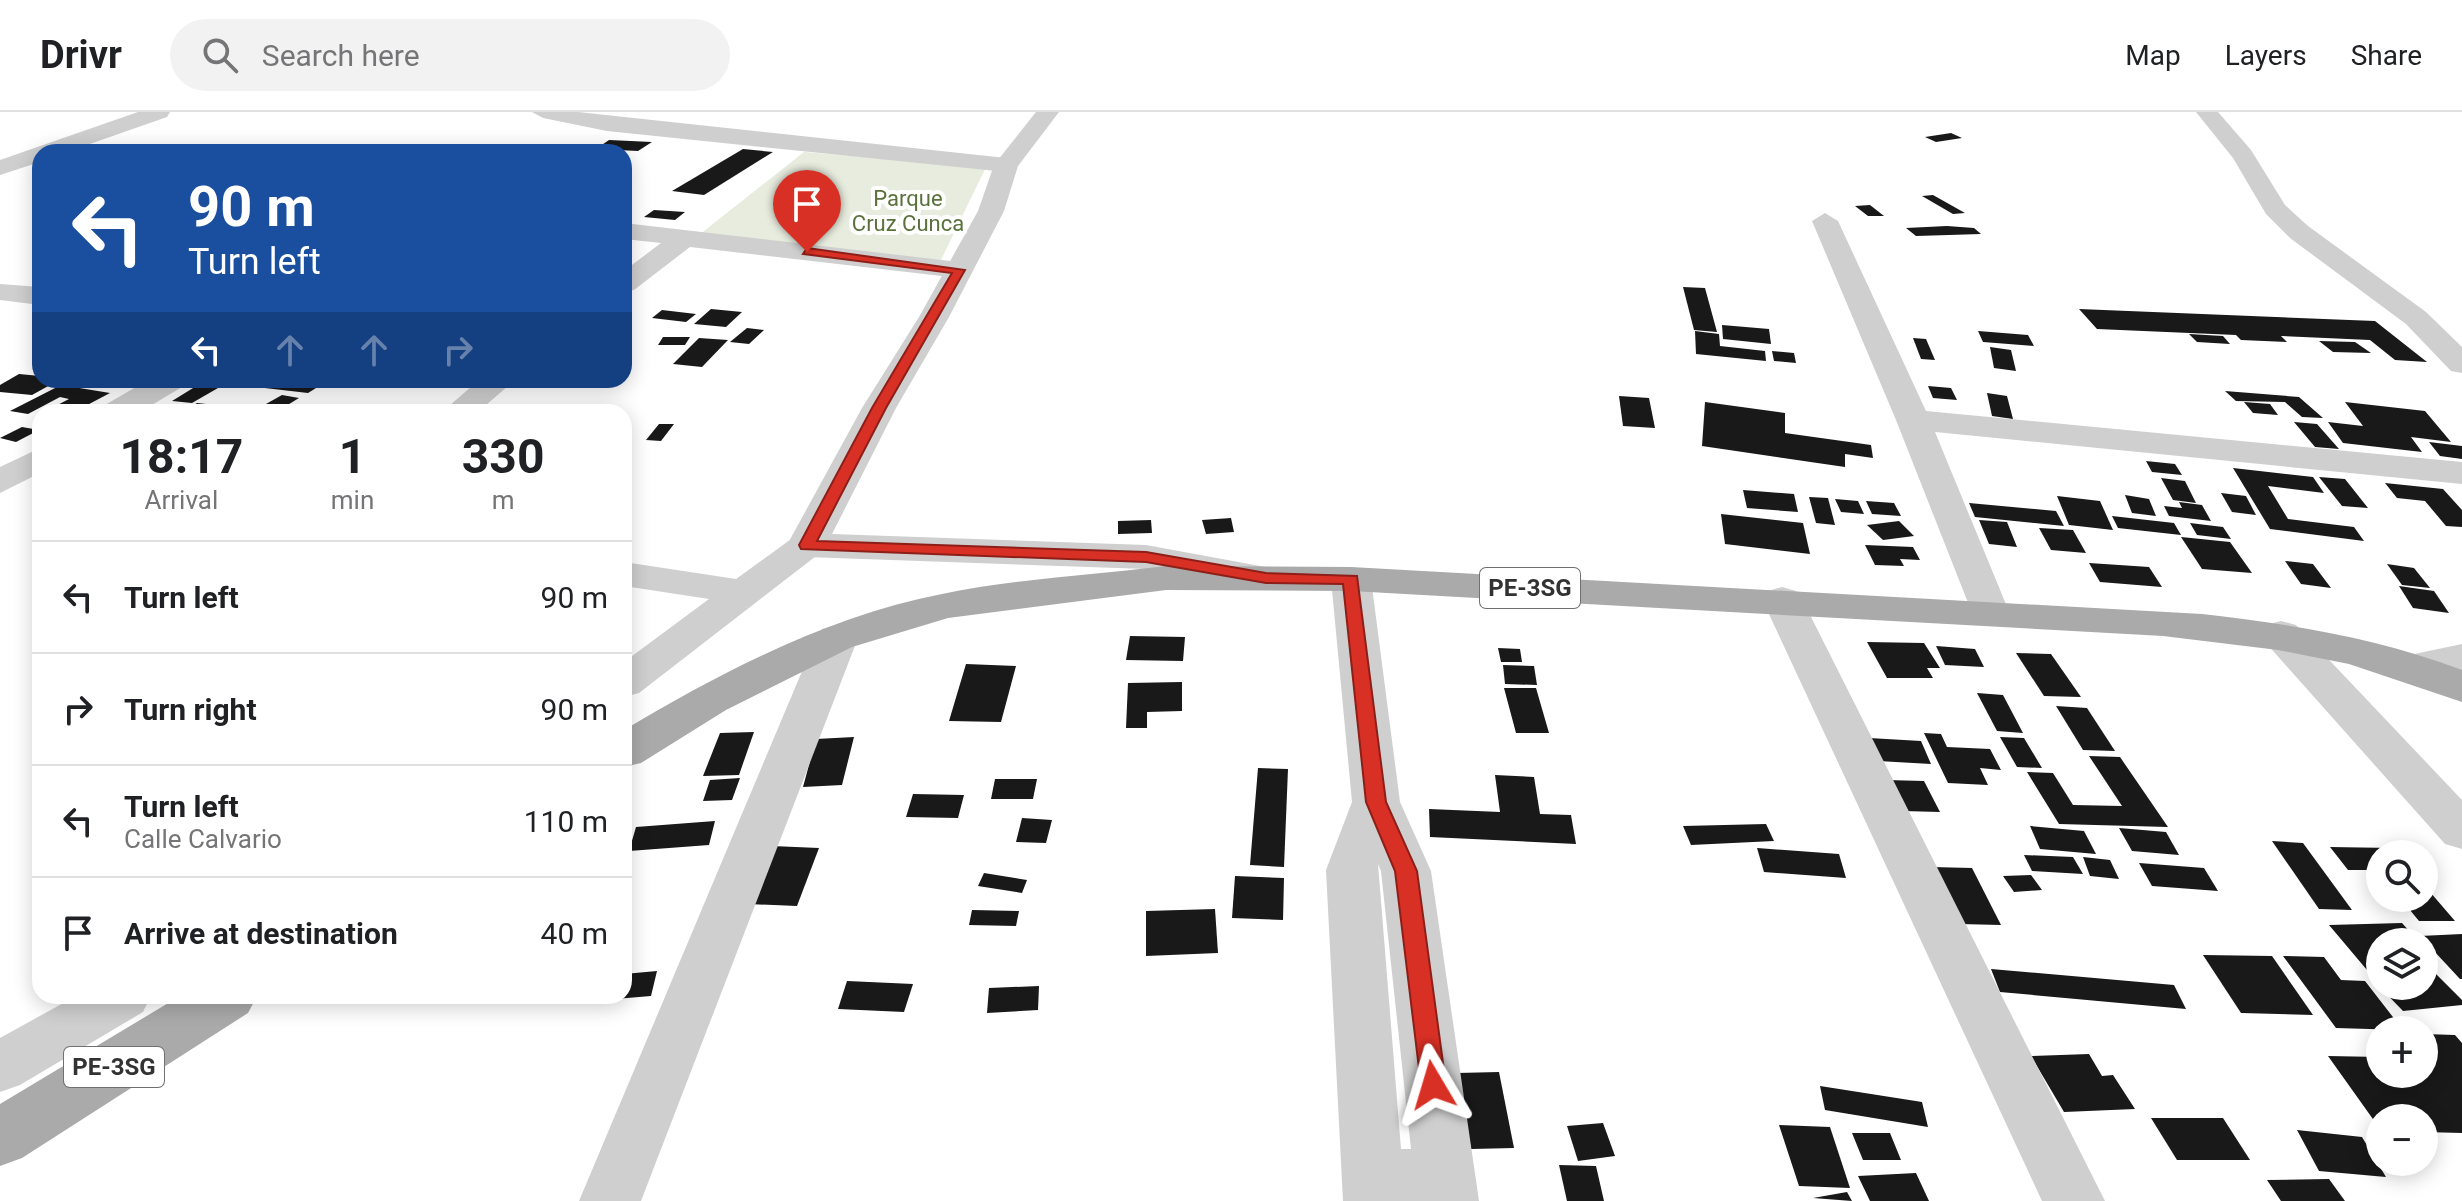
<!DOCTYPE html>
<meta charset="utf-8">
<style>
:root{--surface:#fff;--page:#f2f2f2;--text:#202124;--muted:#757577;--line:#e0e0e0}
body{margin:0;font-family:Roboto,sans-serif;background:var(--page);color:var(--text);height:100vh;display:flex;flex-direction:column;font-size:30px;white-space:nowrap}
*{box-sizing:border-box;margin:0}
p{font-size:26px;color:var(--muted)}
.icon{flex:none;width:44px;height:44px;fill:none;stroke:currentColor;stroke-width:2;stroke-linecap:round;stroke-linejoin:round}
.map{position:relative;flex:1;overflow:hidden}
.side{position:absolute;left:32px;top:292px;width:600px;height:600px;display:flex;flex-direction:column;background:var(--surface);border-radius:24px;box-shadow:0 4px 20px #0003}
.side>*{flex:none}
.top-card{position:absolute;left:32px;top:32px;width:600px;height:244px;border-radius:24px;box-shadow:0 4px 20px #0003;background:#1a4fa0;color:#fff;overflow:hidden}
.fabs{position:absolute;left:2366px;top:728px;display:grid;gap:16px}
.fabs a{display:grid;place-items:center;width:72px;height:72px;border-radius:50%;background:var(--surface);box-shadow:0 4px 20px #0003;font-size:40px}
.pin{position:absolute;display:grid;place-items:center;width:68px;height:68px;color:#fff;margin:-82px -34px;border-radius:50% 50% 50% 0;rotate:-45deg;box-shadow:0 0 8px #0007}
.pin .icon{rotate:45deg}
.me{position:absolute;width:88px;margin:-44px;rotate:353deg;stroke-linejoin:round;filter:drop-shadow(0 0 6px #0008)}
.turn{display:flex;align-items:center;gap:28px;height:168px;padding:0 24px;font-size:36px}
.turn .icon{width:104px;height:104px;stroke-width:2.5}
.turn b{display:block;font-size:56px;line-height:68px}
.lanes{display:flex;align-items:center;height:76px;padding:0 24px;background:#0003;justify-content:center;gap:40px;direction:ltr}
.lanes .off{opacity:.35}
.eta{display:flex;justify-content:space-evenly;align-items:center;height:136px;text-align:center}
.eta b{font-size:48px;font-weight:700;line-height:56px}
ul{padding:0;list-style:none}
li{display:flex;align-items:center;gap:24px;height:112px;padding:0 24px;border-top:2px solid var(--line)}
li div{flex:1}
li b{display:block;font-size:30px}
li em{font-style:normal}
header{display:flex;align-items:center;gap:48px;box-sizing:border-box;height:112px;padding:0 40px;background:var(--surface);border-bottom:2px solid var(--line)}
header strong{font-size:38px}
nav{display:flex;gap:44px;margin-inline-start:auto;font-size:28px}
.search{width:560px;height:72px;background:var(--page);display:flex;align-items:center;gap:20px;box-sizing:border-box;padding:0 28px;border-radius:44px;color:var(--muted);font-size:30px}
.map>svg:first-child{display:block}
.green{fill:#e7ecde}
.building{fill:#191919}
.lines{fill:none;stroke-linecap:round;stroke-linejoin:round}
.minor{fill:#cfcfcf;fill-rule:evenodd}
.tertiary{fill:#cfcfcf;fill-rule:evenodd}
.primary{fill:#aaa;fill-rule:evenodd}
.route{fill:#d93025;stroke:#8d1f18;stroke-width:2}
.labels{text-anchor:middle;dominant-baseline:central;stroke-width:8;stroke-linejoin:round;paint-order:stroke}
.far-park-label{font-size:22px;fill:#5a713c;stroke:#fff}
.shield{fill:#fff;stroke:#707070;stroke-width:2}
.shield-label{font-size:24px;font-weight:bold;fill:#323232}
</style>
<header>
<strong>Drivr</strong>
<div class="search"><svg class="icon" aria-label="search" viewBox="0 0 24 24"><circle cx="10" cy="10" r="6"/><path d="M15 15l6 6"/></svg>Search here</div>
<nav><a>Map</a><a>Layers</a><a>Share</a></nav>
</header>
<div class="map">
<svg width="2462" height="1089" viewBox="0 0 2462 1089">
<rect width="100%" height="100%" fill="#fff"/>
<!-- green -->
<polygon class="green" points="804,40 986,55 939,152 699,123"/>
<!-- building -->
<g class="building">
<polygon points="1951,21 1962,26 1936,30 1925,25"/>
<polygon points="609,28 652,30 638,39 596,37"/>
<polygon points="743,37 773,40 704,83 672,79"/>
<polygon points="1933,83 1965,101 1953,102 1922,84"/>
<polygon points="1870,93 1884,104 1868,104 1855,94"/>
<polygon points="654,98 685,100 675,108 644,105"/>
<polygon points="1947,114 1974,116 1981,122 1916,124 1906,116"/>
<polygon points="1683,175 1705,176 1717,220 1694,218"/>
<polygon points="711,197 742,200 726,215 694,212"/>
<polygon points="2079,197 2375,209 2427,250 2395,248 2370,228 2281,224 2287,230 2241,228 2236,223 2097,217"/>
<polygon points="662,198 696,202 686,210 652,206"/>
<polygon points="1722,213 1769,217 1771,232 1723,227"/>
<polygon points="747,216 764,218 749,232 730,230"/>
<polygon points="1695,219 1719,222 1720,234 1765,239 1766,249 1696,242"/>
<polygon points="1978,219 2028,223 2034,234 1983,230"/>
<polygon points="2189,222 2223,224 2230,232 2197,230"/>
<polygon points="663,225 690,225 685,233 658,233"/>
<polygon points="699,226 728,228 702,255 673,252"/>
<polygon points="1913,226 1926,227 1935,248 1921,247"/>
<polygon points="2319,229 2355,230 2371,241 2333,240"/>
<polygon points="1990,235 2011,238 2016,259 1994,256"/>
<polygon points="1772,239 1794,241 1796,251 1774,249"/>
<polygon points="19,262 40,264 40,268 59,268 32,283 0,280 0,273"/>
<polygon points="246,268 329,268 308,281 238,273"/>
<polygon points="61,273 110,281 74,300 44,300 69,287 60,285 28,302 10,299"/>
<polygon points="198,273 218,276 192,291 172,289"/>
<polygon points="1928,274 1951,276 1957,288 1933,286"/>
<polygon points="2225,279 2299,285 2323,306 2302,305 2285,290 2236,289"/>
<polygon points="1987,281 2007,284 2013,307 1992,304"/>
<polygon points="282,283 299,286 276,300 252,300"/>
<polygon points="1619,284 1649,286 1655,316 1623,314"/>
<polygon points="1705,290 1785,301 1785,321 1871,333 1873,346 1845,342 1845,355 1702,334"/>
<polygon points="2244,290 2270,292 2278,303 2253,301"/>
<polygon points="2345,290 2425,299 2451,330 2411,325 2422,340 2343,331 2328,310 2363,314"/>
<polygon points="197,291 215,293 205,300 183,300"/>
<polygon points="2294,310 2317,312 2339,337 2315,335"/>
<polygon points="659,312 674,312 661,329 646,328"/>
<polygon points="22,315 39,318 16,330 0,326"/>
<polygon points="2429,330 2462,334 2462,347 2440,344"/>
<polygon points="2146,349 2175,352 2182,363 2152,360"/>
<polygon points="2233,356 2313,365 2324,381 2268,374 2288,407 2354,415 2364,429 2270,417"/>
<polygon points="2319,365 2345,367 2368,396 2342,394"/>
<polygon points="2161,366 2185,369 2196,391 2173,388"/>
<polygon points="2385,371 2443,377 2462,398 2462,415 2446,414 2425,389 2397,386"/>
<polygon points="1743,378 1794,382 1798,400 1747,396"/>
<polygon points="2221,381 2246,384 2256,403 2232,400"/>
<polygon points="2125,383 2149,387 2156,404 2132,401"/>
<polygon points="2057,384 2100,389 2113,418 2069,413"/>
<polygon points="1809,385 1828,386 1835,413 1816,411"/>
<polygon points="1835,387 1858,389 1864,402 1841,400"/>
<polygon points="1866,389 1894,391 1901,404 1872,402"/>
<polygon points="2179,390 2202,393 2211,409 2169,404 2164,394 2182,396"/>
<polygon points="1969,391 2056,399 2064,414 1975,405"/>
<polygon points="1721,402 1803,411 1810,442 1725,432"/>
<polygon points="2112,404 2174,411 2181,423 2118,416"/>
<polygon points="1231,406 1234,420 1206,422 1202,408"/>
<polygon points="1151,408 1152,421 1118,422 1118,409"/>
<polygon points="1979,408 2007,410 2017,435 1989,432"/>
<polygon points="1899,409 1914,424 1883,428 1867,413"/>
<polygon points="2190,411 2223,415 2231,427 2197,423"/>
<polygon points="2039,416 2073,418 2086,441 2051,438"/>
<polygon points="2181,425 2230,430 2252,461 2202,457"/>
<polygon points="1865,433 1913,435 1920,448 1900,447 1904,454 1875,453"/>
<polygon points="2285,449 2313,452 2331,476 2301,472"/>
<polygon points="2089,451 2149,455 2162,475 2100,470"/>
<polygon points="2387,452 2414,456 2430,476 2402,473"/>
<polygon points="2399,474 2434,479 2449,501 2413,496"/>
<polygon points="1130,524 1185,525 1183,549 1126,548"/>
<polygon points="1867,530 1924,531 1940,556 1927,556 1933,566 1887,566"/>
<polygon points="1936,534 1975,537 1984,555 1945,553"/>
<polygon points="1498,536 1520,537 1522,550 1501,550"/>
<polygon points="2016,541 2051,542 2081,585 2044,584"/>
<polygon points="966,552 1016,554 1001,610 949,609"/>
<polygon points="1503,553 1534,554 1537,573 1505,572"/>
<polygon points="1182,570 1182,599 1147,600 1147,616 1126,616 1128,571"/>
<polygon points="1504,576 1536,576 1549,621 1516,621"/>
<polygon points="1977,581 2003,583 2023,621 1997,619"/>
<polygon points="2056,594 2087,596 2115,639 2083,638"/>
<polygon points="754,620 739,663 703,664 720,621"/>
<polygon points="1924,621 1941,622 1947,635 1990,637 2001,658 1980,656 1988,673 1948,671"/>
<polygon points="854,625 842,673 803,675 816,627"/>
<polygon points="2000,625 2024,626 2042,656 2017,655"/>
<polygon points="1869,626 1921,629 1931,652 1878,649"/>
<polygon points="2089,644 2120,645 2168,715 2059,712 2027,660 2053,661 2073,693 2122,694"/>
<polygon points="1258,656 1288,657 1284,755 1250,753"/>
<polygon points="1495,663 1534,665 1540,702 1571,703 1576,732 1430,725 1429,697 1500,700"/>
<polygon points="740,666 732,688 703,689 710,668"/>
<polygon points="995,667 1037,667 1033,687 991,687"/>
<polygon points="1886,668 1924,669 1940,700 1902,699"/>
<polygon points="913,682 964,683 958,706 906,705"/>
<polygon points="1022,706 1052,708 1046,731 1016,730"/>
<polygon points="715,709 709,733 629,739 636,715"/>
<polygon points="1766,712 1774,729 1691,733 1683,714"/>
<polygon points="2030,714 2084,719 2096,742 2040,737"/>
<polygon points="2119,716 2166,720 2179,743 2132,739"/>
<polygon points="2272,729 2303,731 2352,798 2319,797"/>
<polygon points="772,734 819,736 797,794 748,792"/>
<polygon points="2330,735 2393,736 2398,742 2380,742 2380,762 2376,758 2348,758"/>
<polygon points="1757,736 1839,742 1846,766 1764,760"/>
<polygon points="2024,743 2073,745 2083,762 2032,759"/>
<polygon points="2083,745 2110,748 2119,767 2090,764"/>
<polygon points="2139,751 2204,756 2218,779 2152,774"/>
<polygon points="1931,755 1972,756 2001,813 1959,812"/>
<polygon points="984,761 1027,768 1022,781 978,774"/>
<polygon points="2031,763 2042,778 2014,780 2003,764"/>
<polygon points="1235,764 1284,766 1283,808 1232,806"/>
<polygon points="2424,773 2455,809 2419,809 2400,786 2424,786"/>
<polygon points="1215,797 1218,841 1146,844 1146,799"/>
<polygon points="972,798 1019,799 1016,814 969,813"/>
<polygon points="2402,811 2419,830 2380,830 2380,857 2367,858 2329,813"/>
<polygon points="2462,822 2462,867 2460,867 2420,824"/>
<polygon points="2203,843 2272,844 2313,903 2241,901"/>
<polygon points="2283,844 2324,845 2341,868 2365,869 2403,918 2336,916"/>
<polygon points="1991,857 2174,873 2186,897 2000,880"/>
<polygon points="657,859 651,884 603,888 605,884 624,884 624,862"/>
<polygon points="2436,862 2462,888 2462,893 2403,899 2374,869 2380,868 2380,874 2424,874 2424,863"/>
<polygon points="847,869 913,872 904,900 838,897"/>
<polygon points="1039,874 1038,898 987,901 989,876"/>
<polygon points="2424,922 2455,923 2462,931 2462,1021 2424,1020 2424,1006 2380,1006 2380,1017 2328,944 2380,945 2380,962 2424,962 2424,946 2434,946 2424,933"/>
<polygon points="2089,942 2102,964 2113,963 2135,997 2064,1000 2031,944"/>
<polygon points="1499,960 1514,1036 1471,1037 1457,961"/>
<polygon points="1820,974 1922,990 1928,1015 1825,998"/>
<polygon points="2151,1006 2223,1006 2250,1048 2177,1048"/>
<polygon points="1603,1011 1615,1044 1578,1049 1567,1014"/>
<polygon points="1779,1013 1830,1015 1850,1076 1799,1074"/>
<polygon points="2297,1018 2362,1025 2386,1065 2319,1059"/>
<polygon points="1852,1021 1890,1021 1901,1048 1863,1048"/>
<polygon points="1559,1053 1596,1054 1604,1089 1567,1089"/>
<polygon points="1916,1061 1929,1089 1870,1089 1858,1064"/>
<polygon points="2329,1067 2345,1089 2281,1089 2267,1068"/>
<polygon points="1847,1080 1852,1089 1813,1086"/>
</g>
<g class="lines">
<!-- minor -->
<g class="minor">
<polygon points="138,0 170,0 167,5 67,40 40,40 40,50 0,63 0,48"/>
<polygon points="532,0 578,0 1006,46 1018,53 1006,60 607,19 543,6"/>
<polygon points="2196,0 2218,0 2251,38 2285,93 2308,114 2426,200 2462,235 2462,261 2451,259 2406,212 2290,126 2266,102 2233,46"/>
<polygon points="1825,101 1838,109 1926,299 2462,350 2462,372 1935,320 2010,502 2004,511 1990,514 1976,511 1896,308 1812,109"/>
<polygon points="624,111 959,150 969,152 973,158 969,164 959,166 690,135 634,178 624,180 624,159 661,131 624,127"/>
<polygon points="0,172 40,175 40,193 0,188"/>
<polygon points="148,268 187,268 182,275 140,300 101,300 105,293"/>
<polygon points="479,268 515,268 478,300 442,300"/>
<polygon points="40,336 40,361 0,381 0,355"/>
<polygon points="807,422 820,425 826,433 820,441 639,581 624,585 624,550 709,487 624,474 624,450 736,467 794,425"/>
<path d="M1351 455 1365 459 1371 467 1400 690 1431 759 1479 1089H1343L1326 758 1352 690 1331 467 1337 459ZM1378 752 1381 759 1411 1037H1401Z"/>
<polygon points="1782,475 1796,479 1802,487 2105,1089 2042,1089 1762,487 1768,479"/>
<polygon points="2281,509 2296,513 2462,688 2462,737 2445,732 2266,531 2260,522 2266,513"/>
<polygon points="837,513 852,517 858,526 641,1089 579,1089 816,526 822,517"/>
<polygon points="2462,532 2462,558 2415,568 2400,565 2394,555 2400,545"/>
<polygon points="76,884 151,884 143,900 20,973 0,980 0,926"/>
</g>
<!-- tertiary -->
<polygon class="tertiary" points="1036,0 1059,0 1018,54 1004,99 949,205 896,296 832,422 1146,433 1271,456 1277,465 1271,474 1257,477 1146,457 807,445 793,441 787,433 862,296 919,205 978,99 994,53"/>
<!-- primary -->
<g class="primary">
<path d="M1166 454 1351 455 2202 502C2290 512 2378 526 2462 558V590L2349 552 2278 538 2163 524 1351 479 1166 478 948 506 852 535 726 598 641 651 624 655V618C723 559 829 504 942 482 1015 467 1092 463 1166 454Z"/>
<polygon points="180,884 257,884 248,901 22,1046 0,1054 0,992"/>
</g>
</g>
<!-- route -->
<polygon class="route" points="807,136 965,158 886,296 817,429 1146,440 1266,461 1357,464 1386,690 1417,759 1446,973 1442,981 1433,984 1424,981 1421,973 1395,759 1366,690 1343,472 1266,471 1146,450 801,437 799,433 872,296 952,161 803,142"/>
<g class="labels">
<!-- far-park labels -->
<g class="far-park-label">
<text x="908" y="86">Parque<tspan x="908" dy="25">Cruz Cunca</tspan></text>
</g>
<!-- shield labels -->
<g class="shield">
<rect x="1480" y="456" width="100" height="40" rx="6"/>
<rect x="64" y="935" width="100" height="40" rx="6"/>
</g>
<g class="shield-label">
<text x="1530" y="476">PE-3SG</text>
<text x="114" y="955">PE-3SG</text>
</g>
</g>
</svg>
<div class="fabs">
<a><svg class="icon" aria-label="search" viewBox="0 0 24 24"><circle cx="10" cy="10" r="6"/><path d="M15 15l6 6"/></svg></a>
<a><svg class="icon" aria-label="layers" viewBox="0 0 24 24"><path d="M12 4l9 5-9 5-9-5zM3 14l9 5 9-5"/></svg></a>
<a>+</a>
<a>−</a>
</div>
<div class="pin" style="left:807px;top:140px;background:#d93025"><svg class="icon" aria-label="arrive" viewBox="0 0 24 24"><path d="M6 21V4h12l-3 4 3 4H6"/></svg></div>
<svg class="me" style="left:1433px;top:973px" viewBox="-20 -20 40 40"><path d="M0-17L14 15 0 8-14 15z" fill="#d93025" stroke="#fff" stroke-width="4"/></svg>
<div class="top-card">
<div class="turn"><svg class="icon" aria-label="left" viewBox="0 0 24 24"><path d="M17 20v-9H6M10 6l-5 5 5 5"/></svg><div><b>90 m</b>Turn left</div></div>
<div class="lanes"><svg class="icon" aria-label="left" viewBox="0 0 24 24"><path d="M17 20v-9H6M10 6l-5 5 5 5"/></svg><svg class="icon off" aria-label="ahead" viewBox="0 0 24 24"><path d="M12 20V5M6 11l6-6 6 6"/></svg><svg class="icon off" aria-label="ahead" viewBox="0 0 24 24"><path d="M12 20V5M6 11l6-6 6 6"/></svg><svg class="icon off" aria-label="right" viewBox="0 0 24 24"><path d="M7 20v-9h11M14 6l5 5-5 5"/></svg></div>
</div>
<section class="side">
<div class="eta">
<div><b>18:17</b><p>Arrival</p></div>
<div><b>1</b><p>min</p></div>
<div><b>330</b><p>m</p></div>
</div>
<ul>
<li><svg class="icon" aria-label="left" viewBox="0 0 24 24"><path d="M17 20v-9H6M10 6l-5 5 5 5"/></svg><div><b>Turn left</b></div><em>90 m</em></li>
<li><svg class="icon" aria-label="right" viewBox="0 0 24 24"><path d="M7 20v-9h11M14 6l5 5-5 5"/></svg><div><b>Turn right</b></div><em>90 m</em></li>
<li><svg class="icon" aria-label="left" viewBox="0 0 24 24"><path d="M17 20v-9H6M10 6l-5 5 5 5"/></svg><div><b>Turn left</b><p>Calle Calvario</p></div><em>110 m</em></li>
<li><svg class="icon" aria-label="arrive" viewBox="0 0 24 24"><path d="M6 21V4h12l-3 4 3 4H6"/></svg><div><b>Arrive at destination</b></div><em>40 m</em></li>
</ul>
</section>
</div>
